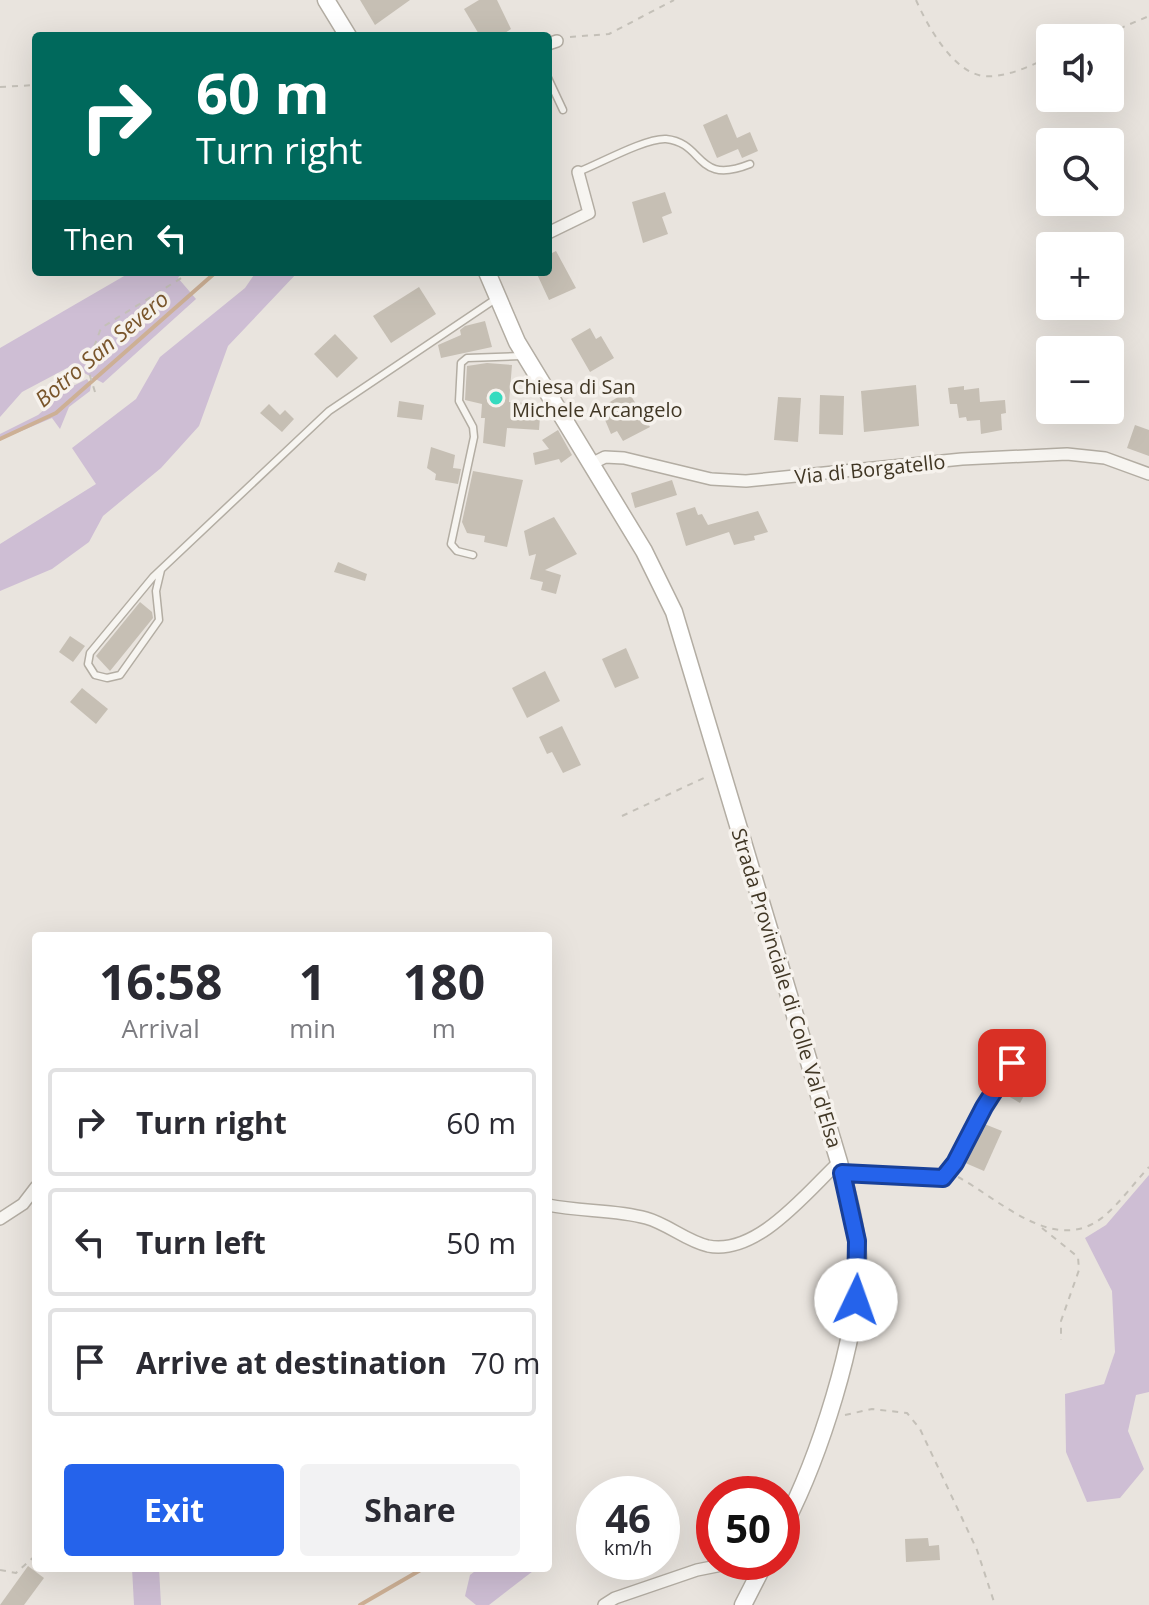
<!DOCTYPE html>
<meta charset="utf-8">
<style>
:root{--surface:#fff;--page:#f2f2f3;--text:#2b2b33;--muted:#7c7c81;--line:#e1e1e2;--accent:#2563eb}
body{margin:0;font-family:"Open Sans",sans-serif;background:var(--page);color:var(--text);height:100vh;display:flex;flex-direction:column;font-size:30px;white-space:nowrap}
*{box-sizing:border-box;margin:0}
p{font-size:26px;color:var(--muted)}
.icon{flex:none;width:44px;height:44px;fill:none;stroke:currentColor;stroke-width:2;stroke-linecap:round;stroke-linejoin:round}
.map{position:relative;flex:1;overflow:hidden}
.sheet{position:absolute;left:32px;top:932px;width:520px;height:640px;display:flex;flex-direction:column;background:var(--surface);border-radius:8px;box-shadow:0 8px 32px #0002}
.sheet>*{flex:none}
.hud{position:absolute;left:32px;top:32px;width:520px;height:244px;border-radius:8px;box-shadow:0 8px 32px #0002;background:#00695c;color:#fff;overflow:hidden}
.controls{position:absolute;left:1036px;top:24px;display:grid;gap:16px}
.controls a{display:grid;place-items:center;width:88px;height:88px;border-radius:8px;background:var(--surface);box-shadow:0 8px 32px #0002;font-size:40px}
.speed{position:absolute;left:576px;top:1476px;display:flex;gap:16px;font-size:40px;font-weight:700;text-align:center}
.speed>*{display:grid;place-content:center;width:104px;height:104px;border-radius:50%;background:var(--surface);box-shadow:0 8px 32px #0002;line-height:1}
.speed small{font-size:20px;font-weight:400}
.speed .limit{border:12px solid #d22;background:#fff;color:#111}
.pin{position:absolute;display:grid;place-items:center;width:68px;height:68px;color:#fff;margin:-34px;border-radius:16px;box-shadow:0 4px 12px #0006}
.me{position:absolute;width:88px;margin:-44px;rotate:3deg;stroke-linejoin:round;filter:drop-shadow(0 0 6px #0008)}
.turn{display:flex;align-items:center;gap:28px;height:168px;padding:0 32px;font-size:36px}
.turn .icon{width:104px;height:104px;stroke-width:2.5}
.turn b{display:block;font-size:56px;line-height:68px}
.then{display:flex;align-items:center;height:76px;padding:0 32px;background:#0003;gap:16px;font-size:30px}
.eta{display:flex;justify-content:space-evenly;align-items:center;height:136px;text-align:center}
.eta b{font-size:48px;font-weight:700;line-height:56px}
.cta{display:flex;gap:16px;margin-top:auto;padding:16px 32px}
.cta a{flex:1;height:92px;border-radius:8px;background:var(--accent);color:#fff;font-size:32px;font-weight:700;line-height:92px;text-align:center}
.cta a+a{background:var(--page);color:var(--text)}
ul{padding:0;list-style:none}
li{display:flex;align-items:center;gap:24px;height:108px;margin:0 16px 12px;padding:0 16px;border:4px solid var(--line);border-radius:8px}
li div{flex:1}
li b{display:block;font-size:30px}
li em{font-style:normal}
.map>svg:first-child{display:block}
.green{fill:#cebed4}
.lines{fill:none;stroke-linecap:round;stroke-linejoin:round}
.stream{stroke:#cdb095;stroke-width:4}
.building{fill:#c6bfb4}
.service-casing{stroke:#b3ada3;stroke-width:9}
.minor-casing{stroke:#b3ada3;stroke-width:14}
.secondary-casing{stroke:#b3ada3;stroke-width:19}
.path{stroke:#c4c0b8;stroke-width:2;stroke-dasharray:6 6;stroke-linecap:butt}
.service{stroke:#f7f5f1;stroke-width:6}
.minor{stroke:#f7f5f1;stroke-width:11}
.secondary{stroke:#fff;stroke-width:16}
.route-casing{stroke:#184099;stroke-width:20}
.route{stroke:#2563eb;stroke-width:14}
.poi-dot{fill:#35dbbf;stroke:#f6f2ed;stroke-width:3}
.labels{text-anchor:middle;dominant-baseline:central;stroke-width:7;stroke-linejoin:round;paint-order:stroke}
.poi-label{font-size:20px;fill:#413725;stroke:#f6f2ed;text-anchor:start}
.street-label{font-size:20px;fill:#413725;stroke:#f6f2ed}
.water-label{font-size:22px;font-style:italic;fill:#79552b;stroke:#f6f2ed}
</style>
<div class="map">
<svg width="1149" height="1605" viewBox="0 0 1149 1605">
<rect width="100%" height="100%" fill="#e9e4de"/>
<!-- green -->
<g class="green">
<polygon points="131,272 183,272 178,278 196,299 103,383 71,366 22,392 0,417 0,348"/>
<polygon points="256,272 298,272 228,346 199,426 161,468 103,516 89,542 52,569 0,591 0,544 96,484 72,448 136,399 160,357 245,288"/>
<polygon points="87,379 91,385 90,391 69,407 60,429 52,418 0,440 0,434 38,415 71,387"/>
<polygon points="1149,1175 1149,1392 1136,1395 1128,1431 1144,1469 1120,1498 1087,1502 1066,1452 1065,1394 1104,1384 1115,1352 1112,1291 1085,1238 1106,1225"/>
<polygon points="132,1568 159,1568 161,1605 134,1605"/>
<polygon points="479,1568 537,1568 489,1605 476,1605 465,1596 470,1575"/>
</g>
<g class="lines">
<!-- stream -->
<g class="stream">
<polyline points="0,439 56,413 216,272"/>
<polyline points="360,1605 424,1568"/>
</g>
</g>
<!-- building -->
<g class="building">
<polygon points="360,0 410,0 375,25"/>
<polygon points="479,0 497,0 511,29 500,36 480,36 464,9"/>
<polygon points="727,114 737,138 750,132 758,151 742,158 738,149 717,158 703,125"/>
<polygon points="665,192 672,213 662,217 668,234 643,243 632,202"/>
<polygon points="556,251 576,288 549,300 536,272 548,272 548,255"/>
<polygon points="419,287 436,314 391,343 373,316"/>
<polygon points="485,321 492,347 441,358 438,345 461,335 460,330 465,326"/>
<polygon points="590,328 596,339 601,336 614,358 590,372 571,339"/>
<polygon points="335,334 358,358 337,378 314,354"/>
<polygon points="487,363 512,365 509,402 541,404 539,430 507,428 505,447 483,443 485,418 481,418 482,404 465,400 467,366"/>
<polygon points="916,385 919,426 864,432 861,391"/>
<polygon points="964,386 964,390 979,388 980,402 1005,400 1006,413 1001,414 1002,430 981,434 980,420 967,421 966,417 959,418 957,404 950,404 948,388"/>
<polygon points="628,391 650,427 623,441 617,431 611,434 600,408"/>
<polygon points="820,395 844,396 843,435 819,434"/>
<polygon points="778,397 801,398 798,442 774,440"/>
<polygon points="399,401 424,405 422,420 397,417"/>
<polygon points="269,404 280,415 285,410 294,419 282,432 260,413"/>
<polygon points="1135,425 1149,430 1149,456 1127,448"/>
<polygon points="558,430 572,455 561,463 559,459 535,465 533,453 549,449 542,440"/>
<polygon points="431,447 455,455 453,468 461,469 458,484 435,480 436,474 427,468"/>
<polygon points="473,471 523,480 507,547 484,542 485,536 467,533 462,522"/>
<polygon points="672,480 677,495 635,508 631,493"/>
<polygon points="695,507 698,515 702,514 708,525 758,511 768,532 754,536 755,540 734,545 729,532 686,546 676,513"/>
<polygon points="554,517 577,554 545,570 561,575 556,594 541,590 543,582 530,579 536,554 529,556 524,531"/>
<polygon points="338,562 367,574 365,581 334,572"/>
<polygon points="140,602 152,612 153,618 110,671 96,656"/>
<polygon points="70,636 85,646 73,662 59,652"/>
<polygon points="626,648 639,678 615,688 602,659"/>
<polygon points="545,671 560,701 527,718 512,688"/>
<polygon points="82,688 108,709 96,724 70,702"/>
<polygon points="562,726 581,765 563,773 552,752 547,754 539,737"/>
<polygon points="1015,1071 1032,1081 1020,1103 1003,1093"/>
<polygon points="982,1123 1002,1131 984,1171 963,1162"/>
<polygon points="928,1538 929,1546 939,1545 940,1560 906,1562 905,1539"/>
<polygon points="28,1566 44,1578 24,1605 0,1605"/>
</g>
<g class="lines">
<defs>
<g id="service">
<polyline points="548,78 563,110"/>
<path d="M578 172C599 164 645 138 666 139 705 143 695 186 750 164"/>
<polyline points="473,555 457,551 451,544 474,437 473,427 459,401 461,363 467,358 521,356"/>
<polyline points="161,570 156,591 159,620 120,675 107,678 95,675 88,664 90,653 153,577 329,411 497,298"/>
<polyline points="845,1173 943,1178 955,1163 984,1107 1012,1063"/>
</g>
<g id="minor">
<polyline points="548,44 557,41"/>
<polyline points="548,233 589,213 578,172"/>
<polyline points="591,464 605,457 624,458 711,479 746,481 962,459 1067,454 1105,458 1149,474"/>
<path d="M548 1205C581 1212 614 1209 646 1218 668 1224 686 1241 708 1246 757 1256 807 1192 839 1162"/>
<polyline points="0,1219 23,1204 36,1187"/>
<polyline points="604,1605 615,1598 697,1570 737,1562"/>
</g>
<g id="secondary">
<polyline points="326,0 348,36"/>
<path d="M487 272 517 342 644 551 674 612 839 1162C847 1193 857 1226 858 1258 860 1335 818 1461 782 1529"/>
<polyline points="743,1605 765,1562"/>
</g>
</defs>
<!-- service casing -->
<use href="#service" class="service-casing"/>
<!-- minor casing -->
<use href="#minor" class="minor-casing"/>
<!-- secondary casing -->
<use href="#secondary" class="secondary-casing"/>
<!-- path -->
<g class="path">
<path d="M916 0C927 25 953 73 984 76 1006 78 1030 66 1050 57"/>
<polyline points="570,37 609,34 674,0"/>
<polyline points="1097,38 1149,16"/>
<polyline points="0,87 36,85"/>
<polyline points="95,392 87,366 101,328 191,272"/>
<polyline points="622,816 706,777"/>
<path d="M958 1177C999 1199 1055 1256 1103 1217 1120 1203 1134 1183 1149 1167"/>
<polyline points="1042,1228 1078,1257 1079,1270 1061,1321 1061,1340"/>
<polyline points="845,1415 872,1409 907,1413 920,1429 977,1550 995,1605"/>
<polyline points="0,1570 16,1573 36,1555"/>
</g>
<!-- service -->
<use href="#service" class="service"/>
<!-- minor -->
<use href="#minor" class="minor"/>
<!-- secondary -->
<use href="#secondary" class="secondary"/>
</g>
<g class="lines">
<defs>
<polyline id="route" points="856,1300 857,1241 842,1173 943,1178 955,1163 984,1107 1012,1063"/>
</defs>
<!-- route casing -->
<use href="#route" class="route-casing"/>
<!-- route -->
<use href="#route" class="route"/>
</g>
<!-- markers -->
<circle class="poi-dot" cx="496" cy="398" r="8"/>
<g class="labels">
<!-- poi labels -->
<g class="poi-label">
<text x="512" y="386">Chiesa di San<tspan x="512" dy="23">Michele Arcangelo</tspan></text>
</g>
<!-- street labels -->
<g class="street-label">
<text transform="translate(870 469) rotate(-6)">Via di Borgatello</text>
<text transform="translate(787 988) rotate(73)">Strada Provinciale di Colle Val d'Elsa</text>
</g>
<!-- water labels -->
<g class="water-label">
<text transform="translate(101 348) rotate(-40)">Botro San Severo</text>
</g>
</g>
</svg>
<div class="controls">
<a><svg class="icon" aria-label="sound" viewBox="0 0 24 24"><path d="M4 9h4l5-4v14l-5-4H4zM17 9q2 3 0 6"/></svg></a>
<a><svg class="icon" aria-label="search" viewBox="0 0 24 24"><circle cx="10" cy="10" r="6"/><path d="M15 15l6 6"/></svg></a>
<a>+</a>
<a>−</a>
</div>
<div class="speed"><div>46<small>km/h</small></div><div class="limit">50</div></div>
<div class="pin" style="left:1012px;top:1063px;background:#d93025"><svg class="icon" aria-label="arrive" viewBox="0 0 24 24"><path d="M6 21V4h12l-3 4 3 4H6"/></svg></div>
<svg class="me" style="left:856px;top:1300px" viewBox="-20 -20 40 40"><circle r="19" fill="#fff"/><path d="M0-13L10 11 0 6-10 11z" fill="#2563eb"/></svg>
<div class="hud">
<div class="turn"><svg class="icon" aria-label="right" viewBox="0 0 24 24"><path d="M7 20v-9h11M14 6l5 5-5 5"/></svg><div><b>60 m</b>Turn right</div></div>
<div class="then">Then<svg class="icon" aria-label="left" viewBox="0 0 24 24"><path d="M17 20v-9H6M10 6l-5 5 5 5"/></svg></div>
</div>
<section class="sheet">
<div class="eta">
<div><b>16:58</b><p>Arrival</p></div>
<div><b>1</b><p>min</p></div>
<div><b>180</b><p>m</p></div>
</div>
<ul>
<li><svg class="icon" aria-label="right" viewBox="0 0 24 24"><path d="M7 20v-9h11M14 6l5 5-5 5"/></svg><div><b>Turn right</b></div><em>60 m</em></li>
<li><svg class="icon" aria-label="left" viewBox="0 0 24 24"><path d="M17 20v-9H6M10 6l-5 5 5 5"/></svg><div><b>Turn left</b></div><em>50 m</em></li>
<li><svg class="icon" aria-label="arrive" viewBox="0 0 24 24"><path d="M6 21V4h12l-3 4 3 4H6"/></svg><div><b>Arrive at destination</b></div><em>70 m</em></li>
</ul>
<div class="cta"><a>Exit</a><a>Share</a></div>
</section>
</div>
